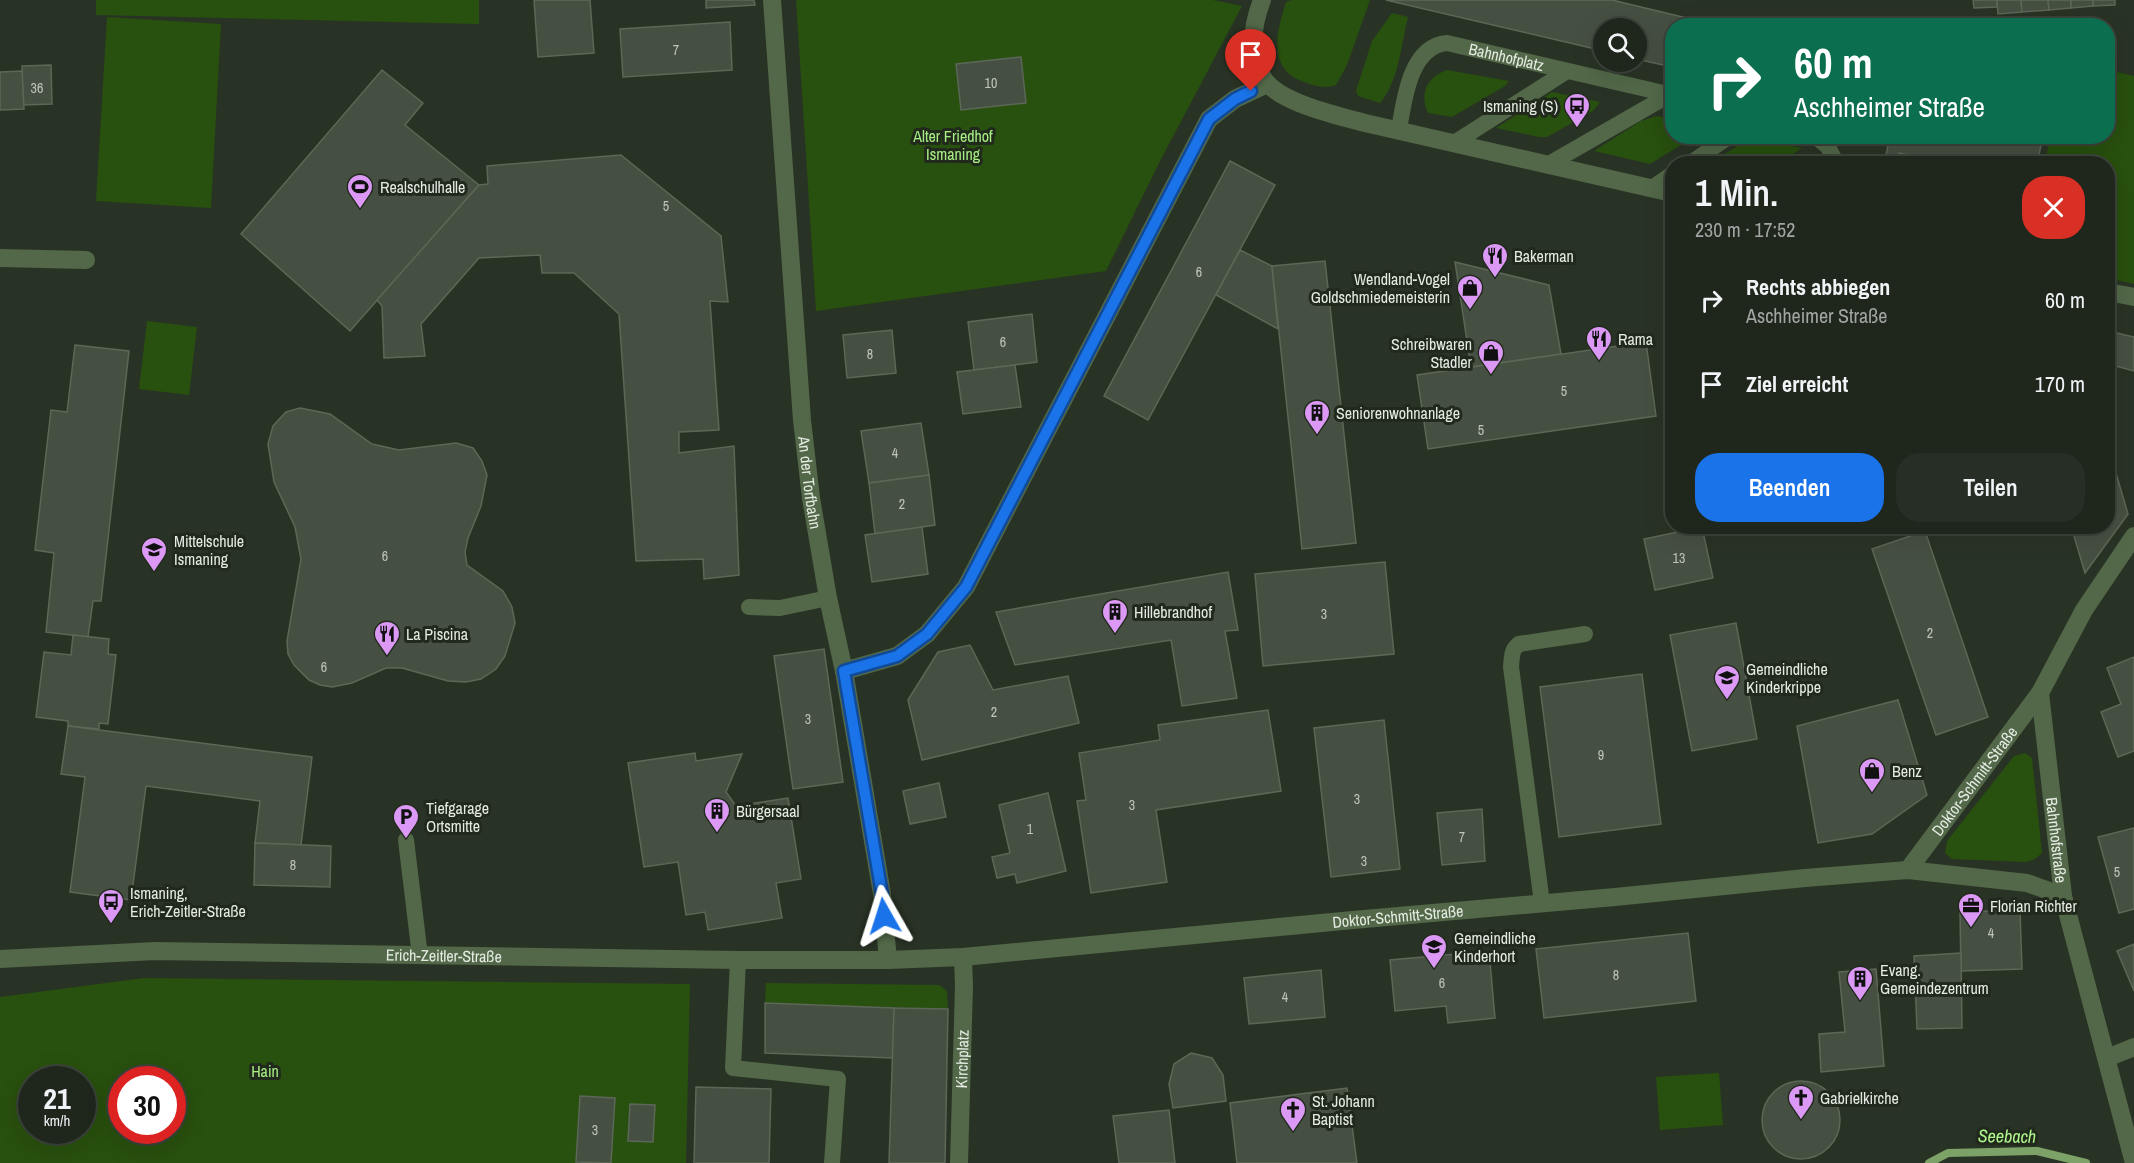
<!DOCTYPE html>
<html lang="de">
<meta charset="utf-8">
<style>
:root{--surface:#1f261c;--page:#272e25;--text:#f1f3f6;--muted:#a1a5a3;--line:#3c433b;--accent:#1a73e8}
body{margin:0;font-family:"Archivo Narrow",sans-serif;background:var(--page);color:var(--text);height:100vh;display:flex;flex-direction:column;font-size:22px;white-space:nowrap}
*{box-sizing:border-box;margin:0}
p{font-size:20px;color:var(--muted)}
.icon{flex:none;width:33px;height:33px;fill:none;stroke:currentColor;stroke-width:2;stroke-linecap:round;stroke-linejoin:round}
.map{position:relative;flex:1;overflow:hidden}
.details{position:absolute;left:1665px;top:156px;width:450px;height:378px;display:flex;flex-direction:column;background:var(--surface);border-radius:24px;box-shadow:0 6px 24px #0002,0 0 0 2px var(--line)}
.details>*{flex:none}
.banner{position:absolute;left:1665px;top:18px;width:450px;height:126px;border-radius:24px;box-shadow:0 6px 24px #0002,0 0 0 2px var(--line);background:#0b6e4f;color:#fff;overflow:hidden}
.buttons{position:absolute;left:1593px;top:18px;display:grid;gap:12px}
.buttons a{display:grid;place-items:center;width:54px;height:54px;border-radius:50%;background:var(--surface);box-shadow:0 6px 24px #0002,0 0 0 2px var(--line);font-size:30px}
.speed{position:absolute;left:18px;top:1066px;display:flex;gap:12px;font-size:30px;font-weight:700;text-align:center}
.speed>*{display:grid;place-content:center;width:78px;height:78px;border-radius:50%;background:var(--surface);box-shadow:0 6px 24px #0002,0 0 0 2px var(--line);line-height:1}
.speed small{font-size:15px;font-weight:400}
.speed .limit{border:9px solid #d22;background:#fff;color:#111}
.pin{position:absolute;display:grid;place-items:center;width:51px;height:51px;color:#fff;margin:-62px -26px;border-radius:50% 50% 50% 0;rotate:-45deg;box-shadow:0 0 6px #0007}
.pin .icon{rotate:45deg}
.me{position:absolute;width:66px;margin:-33px;rotate:354deg;stroke-linejoin:round;filter:drop-shadow(0 0 4px #0008)}
.turn{display:flex;align-items:center;gap:21px;height:126px;padding:0 30px;font-size:27px}
.turn .icon{width:78px;height:78px;stroke-width:2.5}
.turn b{display:block;font-size:42px;line-height:51px}
.round{display:grid;place-items:center;flex:none;width:63px;height:63px;border-radius:24px;background:var(--page)}
.overview{display:flex;align-items:center;justify-content:space-between;height:102px;padding:0 30px}
h1{font-size:36px;font-weight:600;line-height:45px}
.primary-button{display:flex;gap:12px;margin-top:auto;padding:12px 30px}
.primary-button a{flex:1;height:69px;border-radius:24px;background:var(--accent);color:#fff;font-size:24px;font-weight:600;line-height:69px;text-align:center}
.primary-button a+a{background:var(--page);color:var(--text)}
ul{padding:0;list-style:none}
li{display:flex;align-items:center;gap:18px;height:84px;padding:0 30px}
li div{flex:1}
li b{display:block;font-size:22px}
li em{font-style:normal}
.map>svg:first-child{display:block}
.green{fill:#28500e;fill-rule:evenodd}
.lines{fill:none;stroke-linecap:round;stroke-linejoin:round}
.stream{stroke:#7ca268;stroke-width:8}
.building{fill:#465042;stroke:#5c6758;stroke-width:1.5}
.lane{stroke:#526848;stroke-width:16}
.street{stroke:#526848;stroke-width:18}
.route-casing{stroke:#114b97;stroke-width:15}
.route{stroke:#1a73e8;stroke-width:10}
.labels{text-anchor:middle;dominant-baseline:central;stroke-width:6;stroke-linejoin:round;paint-order:stroke}
.number-label{font-size:14px;fill:#bdc4bb}
.street-label{font-size:16px;fill:#e5ebe3;stroke:#20291c}
.poi-label{font-size:16px;fill:#e5ebe3;stroke:#20291c;text-anchor:start}
.park-label{font-size:16px;fill:#a7ee84;stroke:#20291c}
.water-label{font-size:18px;font-style:italic;fill:#b1f78d;stroke:#20291c}
</style>
<div class="map">
<svg width="2134" height="1163" viewBox="0 0 2134 1163">
<rect width="100%" height="100%" fill="#293325"/>
<!-- green -->
<g class="green">
<polygon points="96,0 479,0 479,24 96,15"/>
<polygon points="796,0 1213,0 1242,6 1159,163 1106,271 816,311"/>
<path d="M1292 0H1370L1347 65 1336 85C1324 89 1316 86 1304 82 1266 69 1277 31 1286 2Z"/>
<path d="M1392 13 1408 17C1401 45 1399 81 1380 103L1358 96 1356 91 1372 41Z"/>
<polygon points="107,17 221,24 211,208 96,201"/>
<path d="M1447 70 1509 81 1505 86 1452 117 1428 113C1419 93 1427 77 1447 70Z"/>
<polygon points="2108,70 2134,76 2134,284 2108,278 2108,164 2045,163 2050,137 2108,136"/>
<polygon points="1552,92 1600,102 1593,111 1547,137 1539,137 1496,128"/>
<polygon points="1656,116 1672,119 1672,136 1694,137 1650,164 1594,151 1641,121"/>
<path d="M1756 139 1802 148C1776 165 1771 168 1741 157L1737 163H1709L1738 146Z"/>
<polygon points="147,321 197,327 189,395 139,389"/>
<polygon points="2025,753 2032,758 2042,853 2035,859 2026,862 1952,859 1945,853 1947,841 2014,756"/>
<path d="M144 978 690 984 686 1163H0V997ZM32 1080H82V1131H32ZM122 1080H172V1131H122Z"/>
<polygon points="766,983 939,985 947,991 948,1009 765,1003"/>
<polygon points="1719,1073 1723,1125 1660,1130 1656,1077"/>
</g>
<g class="lines">
<!-- stream -->
<polyline class="stream" points="1929,1163 1948,1153 2037,1151 2086,1163"/>
</g>
<!-- building -->
<g class="building">
<polygon points="534,0 590,0 594,53 538,57"/>
<polygon points="706,0 754,0 755,5 706,8"/>
<polygon points="1386,0 1612,0 1720,26 1672,26 1672,67 1636,59 1636,28 1604,28 1604,51"/>
<polygon points="1973,0 1997,0 1997,7 1974,8"/>
<polygon points="1997,0 2021,0 2022,12 1998,14"/>
<polygon points="2021,0 2048,0 2049,10 2022,12"/>
<polygon points="2048,0 2071,0 2071,8 2049,10"/>
<polygon points="2071,0 2093,0 2093,6 2071,8"/>
<polygon points="2093,0 2115,0 2115,5 2093,6"/>
<polygon points="730,22 732,70 623,77 620,29"/>
<polygon points="1021,57 1026,103 961,110 956,64"/>
<polygon points="51,65 52,104 23,105 22,66"/>
<polygon points="382,70 423,103 405,125 479,185 350,331 241,234"/>
<polygon points="22,71 24,109 0,110 0,72"/>
<polygon points="1890,136 2043,136 2037,164 1884,164"/>
<polygon points="1899,153 1947,162 1947,164 1897,164"/>
<polygon points="621,155 721,236 728,302 710,301 719,430 679,432 679,453 734,446 739,575 704,579 703,559 636,561 619,314 574,273 542,273 540,255 479,258 421,324 425,356 384,358 382,306 377,300 479,185 488,184 487,166"/>
<polygon points="1230,161 1275,185 1148,420 1104,396"/>
<polygon points="1240,250 1272,266 1278,329 1216,295"/>
<polygon points="1325,261 1356,543 1302,549 1272,266"/>
<polygon points="1455,262 1549,285 1561,354 1471,367"/>
<polygon points="1032,314 1037,362 974,370 968,322"/>
<polygon points="892,330 896,373 847,378 843,335"/>
<polygon points="2108,331 2134,337 2134,371 2108,364"/>
<polygon points="1646,342 1656,416 1428,449 1417,375"/>
<polygon points="75,345 129,351 101,601 93,601 88,637 46,632 54,553 35,550 51,410 67,412"/>
<polygon points="1015,365 1021,407 963,414 957,372"/>
<polygon points="300,408 330,414 372,444 399,450 456,443 473,448 482,461 487,475 481,506 468,538 465,552 467,565 503,591 512,607 515,623 505,656 496,669 481,679 466,682 448,681 402,668 386,668 352,683 332,687 320,685 309,680 294,665 288,654 287,641 301,559 295,527 274,482 268,444 273,426 286,412"/>
<polygon points="921,423 929,475 869,483 861,431"/>
<polygon points="2108,446 2128,514 2085,573 2071,526 2108,526"/>
<polygon points="929,475 935,525 875,534 869,483"/>
<polygon points="922,527 928,574 872,582 865,535"/>
<polygon points="1702,527 1713,578 1655,590 1644,539"/>
<polygon points="1925,531 1988,717 1936,735 1872,549"/>
<polygon points="1385,562 1394,654 1263,666 1255,574"/>
<polygon points="1228,572 1238,630 1225,631 1237,698 1182,706 1171,640 1015,665 996,612"/>
<polygon points="1736,623 1757,739 1692,751 1670,635"/>
<polygon points="73,635 109,639 108,654 116,655 108,724 99,723 99,729 68,726 68,721 36,717 44,652 71,655"/>
<polygon points="970,645 993,690 1068,676 1079,723 922,760 908,700 938,652"/>
<polygon points="824,649 843,782 793,789 774,656"/>
<polygon points="2134,657 2134,751 2118,757 2101,712 2121,704 2107,668"/>
<polygon points="1642,674 1661,824 1559,837 1540,687"/>
<polygon points="1898,700 1927,795 1872,834 1818,843 1797,726"/>
<polygon points="1268,710 1281,791 1156,810 1167,882 1091,893 1077,801 1086,800 1079,753 1160,740 1158,725"/>
<polygon points="1384,720 1400,869 1331,877 1314,728"/>
<polygon points="68,726 312,757 301,845 255,843 260,801 146,786 131,900 70,892 85,777 61,774"/>
<polygon points="695,753 696,761 742,754 726,792 736,806 788,798 801,879 776,883 782,918 708,930 705,912 686,915 678,862 644,867 628,763"/>
<polygon points="939,783 946,817 910,824 903,791"/>
<polygon points="1048,793 1066,871 1017,883 1015,874 997,878 992,857 1010,853 999,805"/>
<polygon points="1482,809 1485,861 1442,865 1437,813"/>
<polygon points="2134,828 2134,909 2119,913 2098,837"/>
<polygon points="255,843 331,846 330,887 254,885"/>
<polygon points="2020,910 2022,969 1961,971 1960,912"/>
<polygon points="1688,933 1696,1001 1544,1018 1536,949"/>
<polygon points="2134,944 2134,991 2117,951"/>
<polygon points="1489,951 1495,1018 1448,1023 1446,1006 1395,1011 1390,960"/>
<polygon points="1961,953 1962,1028 1917,1029 1914,956"/>
<polygon points="1876,969 1884,1066 1821,1072 1819,1034 1845,1032 1839,972"/>
<polygon points="1321,970 1325,1017 1249,1024 1244,978"/>
<polygon points="765,1003 894,1008 893,1058 765,1053"/>
<polygon points="894,1008 948,1009 945,1163 889,1163"/>
<polygon points="1191,1053 1212,1058 1223,1075 1226,1101 1173,1108 1169,1084 1174,1064"/>
<circle cx="1801" cy="1120" r="39"/>
<polygon points="696,1087 771,1089 769,1163 694,1163"/>
<polygon points="1347,1088 1357,1163 1237,1163 1230,1103"/>
<polygon points="580,1096 615,1098 611,1163 576,1162"/>
<polygon points="630,1104 655,1105 653,1142 628,1141"/>
<polygon points="1169,1110 1175,1163 1119,1163 1113,1116"/>
</g>
<g class="lines">
<!-- lane -->
<g class="lane">
<path id="s1" d="M1399 130C1404 100 1410 46 1447 43L1672 95"/>
<polyline points="1815,136 1828,147 1837,164"/>
<polyline points="1454,143 1567,71"/>
<polyline points="1549,164 1669,95"/>
<polyline points="1689,164 1730,136"/>
<polyline points="1652,188 1672,174"/>
<polyline points="749,607 780,608 828,598"/>
<polyline points="406,840 420,956"/>
<path d="M1542 903 1511 667C1512 657 1511 650 1519 644L1585 634"/>
<polyline points="738,960 733,1068 838,1079 832,1163"/>
</g>
<!-- street -->
<g class="street">
<path id="s2" d="M772 0 802 420 811 498 828 598 844 671 882 894 888 960"/>
<path d="M1262 0C1252 26 1247 60 1267 83 1285 104 1339 116 1365 123L1672 193"/>
<polyline points="0,258 86,260"/>
<polyline points="2108,292 2134,297"/>
<polyline points="844,671 897,656 927,634 966,587 1209,119 1235,99 1267,84"/>
<path id="s3" d="M2040 693 2063 896 2134 1163"/>
<path id="s4" d="M1908 870 2040 693 2084 610 2134 536"/>
<path id="s5" d="M0 959 155 951 738 960H888L963 957 1353 920 1615 897 1805 878 1908 870 2027 883 2063 896"/>
<polyline points="2107,1058 2134,1047"/>
<path id="s6" d="M959 1163 964 986 963 957"/>
</g>
</g>
<g class="lines">
<defs>
<polyline id="route" points="884,916 882,894 844,671 897,656 927,634 966,587 1209,119 1235,99 1251,91"/>
</defs>
<!-- route casing -->
<use href="#route" class="route-casing"/>
<!-- route -->
<use href="#route" class="route"/>
</g>
<!-- icons -->
<defs>
<symbol id="bus-pin" viewBox="-11 -11 22 30"><path d="M0 17L-7.5 6A9.5 9.5 0 1 1 7.5 6Z" fill="#db99f5" stroke="#20291c"/><path d="M-5-6H5V4H4V6H2V4H-2V6H-4V4H-5ZM-3.5-4V0h7V-4ZM-3.5 1.2v1.5H-2V1.2ZM2 1.2v1.5H3.5V1.2Z" fill="#111"/></symbol>
<symbol id="stadium-pin" viewBox="-11 -11 22 30"><path d="M0 17L-7.5 6A9.5 9.5 0 1 1 7.5 6Z" fill="#db99f5" stroke="#20291c"/><path d="M0-5a6.5 5 0 1 0 0 10a6.5 5 0 1 0 0-10ZM-3.5-1.8h7v3.6h-7Z" fill="#111"/></symbol>
<symbol id="restaurant-pin" viewBox="-11 -11 22 30"><path d="M0 17L-7.5 6A9.5 9.5 0 1 1 7.5 6Z" fill="#db99f5" stroke="#20291c"/><path d="M-5-6h1v4h1v-4h1v4h1v-4h1v5L-1.5 .5V6h-2V.5L-5-1ZM5-6V6H3V1.5H1.5Q1.5-4 5-6Z" fill="#111"/></symbol>
<symbol id="shop-pin" viewBox="-11 -11 22 30"><path d="M0 17L-7.5 6A9.5 9.5 0 1 1 7.5 6Z" fill="#db99f5" stroke="#20291c"/><path d="M-5-2.5h2.3a2.7 3.5 0 0 1 5.4 0H5L5.5 6h-11ZM-1.5-2.5h3a1.5 2.3 0 0 0-3 0Z" fill="#111"/></symbol>
<symbol id="building-pin" viewBox="-11 -11 22 30"><path d="M0 17L-7.5 6A9.5 9.5 0 1 1 7.5 6Z" fill="#db99f5" stroke="#20291c"/><path d="M-4-6H4V6H1V3H-1V6H-4ZM-2.5-4.3h1.7v1.8h-1.7ZM.8-4.3h1.7v1.8H.8ZM-2.5-1h1.7V.8h-1.7ZM.8-1h1.7V.8H.8Z" fill="#111"/></symbol>
<symbol id="school-pin" viewBox="-11 -11 22 30"><path d="M0 17L-7.5 6A9.5 9.5 0 1 1 7.5 6Z" fill="#db99f5" stroke="#20291c"/><path d="M0-5L7-2L0 1L-7-2ZM-4 1L0 2.5L4 1V4Q0 6-4 4Z" fill="#111"/></symbol>
<symbol id="parking-pin" viewBox="-11 -11 22 30"><path d="M0 17L-7.5 6A9.5 9.5 0 1 1 7.5 6Z" fill="#db99f5" stroke="#20291c"/><path d="M-3.5-5.5H1a3.5 3.5 0 0 1 0 7H-1V5.5H-3.5ZM-1-3.4V-.6H.8a1.4 1.4 0 0 0 0-2.8Z" fill="#111"/></symbol>
<symbol id="office-pin" viewBox="-11 -11 22 30"><path d="M0 17L-7.5 6A9.5 9.5 0 1 1 7.5 6Z" fill="#db99f5" stroke="#20291c"/><path d="M-6-3h4V-5.5h4V-3h4V5H-6ZM-1-4.5V-3h2v-1.5ZM-6 0V1H6V0Z" fill="#111"/></symbol>
<symbol id="church-pin" viewBox="-11 -11 22 30"><path d="M0 17L-7.5 6A9.5 9.5 0 1 1 7.5 6Z" fill="#db99f5" stroke="#20291c"/><path d="M-1.2-6h2.4v3.5h3.3v2.4h-3.3V6h-2.4V-.1h-3.3v-2.4h3.3Z" fill="#111"/></symbol>
</defs>
<g fill-rule="evenodd">
<use href="#bus-pin" x="1562" y="91" width="30" height="40"/>
<use href="#stadium-pin" x="345" y="172" width="30" height="40"/>
<use href="#restaurant-pin" x="1480" y="241" width="30" height="40"/>
<use href="#shop-pin" x="1455" y="273" width="30" height="40"/>
<use href="#restaurant-pin" x="1584" y="324" width="30" height="40"/>
<use href="#shop-pin" x="1476" y="338" width="30" height="40"/>
<use href="#building-pin" x="1302" y="398" width="30" height="40"/>
<use href="#school-pin" x="139" y="535" width="30" height="40"/>
<use href="#building-pin" x="1100" y="597" width="30" height="40"/>
<use href="#restaurant-pin" x="372" y="619" width="30" height="40"/>
<use href="#school-pin" x="1712" y="663" width="30" height="40"/>
<use href="#shop-pin" x="1857" y="756" width="30" height="40"/>
<use href="#building-pin" x="702" y="796" width="30" height="40"/>
<use href="#parking-pin" x="391" y="802" width="30" height="40"/>
<use href="#bus-pin" x="96" y="887" width="30" height="40"/>
<use href="#office-pin" x="1956" y="891" width="30" height="40"/>
<use href="#school-pin" x="1419" y="932" width="30" height="40"/>
<use href="#building-pin" x="1845" y="964" width="30" height="40"/>
<use href="#church-pin" x="1786" y="1083" width="30" height="40"/>
<use href="#church-pin" x="1278" y="1095" width="30" height="40"/>
</g>
<g class="labels">
<!-- number labels -->
<g class="number-label">
<text x="676" y="50">7</text>
<text x="991" y="83">10</text>
<text x="37" y="88">36</text>
<text x="666" y="206">5</text>
<text x="1199" y="272">6</text>
<text x="1003" y="342">6</text>
<text x="870" y="354">8</text>
<text x="1564" y="391">5</text>
<text x="1481" y="430">5</text>
<text x="895" y="453">4</text>
<text x="902" y="504">2</text>
<text x="385" y="556">6</text>
<text x="1679" y="558">13</text>
<text x="1324" y="614">3</text>
<text x="1930" y="633">2</text>
<text x="324" y="667">6</text>
<text x="994" y="712">2</text>
<text x="808" y="719">3</text>
<text x="1601" y="755">9</text>
<text x="1357" y="799">3</text>
<text x="1132" y="805">3</text>
<text x="1030" y="829">1</text>
<text x="1462" y="837">7</text>
<text x="1364" y="861">3</text>
<text x="293" y="865">8</text>
<text x="2117" y="872">5</text>
<text x="1991" y="933">4</text>
<text x="1616" y="975">8</text>
<text x="1442" y="983">6</text>
<text x="1285" y="997">4</text>
<text x="595" y="1130">3</text>
</g>
<!-- street labels -->
<g class="street-label">
<text stroke="none"><textPath href="#s1" startOffset="168">Bahnhofplatz</textPath></text>
<text stroke="none"><textPath href="#s2" startOffset="484">An der Torfbahn</textPath></text>
<text stroke="none"><textPath href="#s4" startOffset="111">Doktor-Schmitt-Straße</textPath></text>
<text stroke="none"><textPath href="#s3" startOffset="148">Bahnhofstraße</textPath></text>
<text stroke="none"><textPath href="#s5" startOffset="1400">Doktor-Schmitt-Straße</textPath></text>
<text stroke="none"><textPath href="#s5" startOffset="444">Erich-Zeitler-Straße</textPath></text>
<text stroke="none"><textPath href="#s6" startOffset="104">Kirchplatz</textPath></text>
</g>
<!-- poi labels -->
<g class="poi-label">
<text x="1558" y="106" text-anchor="end">Ismaning (S)</text>
<text x="380" y="187">Realschulhalle</text>
<text x="1514" y="256">Bakerman</text>
<text x="1450" y="279" text-anchor="end">Wendland-Vogel<tspan x="1450" dy="18">Goldschmiedemeisterin</tspan></text>
<text x="1618" y="339">Rama</text>
<text x="1472" y="344" text-anchor="end">Schreibwaren<tspan x="1472" dy="18">Stadler</tspan></text>
<text x="1336" y="413">Seniorenwohnanlage</text>
<text x="174" y="541">Mittelschule<tspan x="174" dy="18">Ismaning</tspan></text>
<text x="1134" y="612">Hillebrandhof</text>
<text x="406" y="634">La Piscina</text>
<text x="1746" y="669">Gemeindliche<tspan x="1746" dy="18">Kinderkrippe</tspan></text>
<text x="1892" y="771">Benz</text>
<text x="426" y="808">Tiefgarage<tspan x="426" dy="18">Ortsmitte</tspan></text>
<text x="736" y="811">Bürgersaal</text>
<text x="130" y="893">Ismaning,<tspan x="130" dy="18">Erich-Zeitler-Straße</tspan></text>
<text x="1990" y="906">Florian Richter</text>
<text x="1454" y="938">Gemeindliche<tspan x="1454" dy="18">Kinderhort</tspan></text>
<text x="1880" y="970">Evang.<tspan x="1880" dy="18">Gemeindezentrum</tspan></text>
<text x="1820" y="1098">Gabrielkirche</text>
<text x="1312" y="1101">St. Johann<tspan x="1312" dy="18">Baptist</tspan></text>
</g>
<!-- park labels -->
<g class="park-label">
<text x="953" y="136">Alter Friedhof<tspan x="953" dy="18">Ismaning</tspan></text>
<text x="265" y="1071">Hain</text>
</g>
<!-- water labels -->
<g class="water-label">
<text transform="translate(2007 1136) rotate(1)">Seebach</text>
</g>
</g>
</svg>
<div class="buttons">
<a><svg class="icon" aria-label="search" viewBox="0 0 24 24"><circle cx="10" cy="10" r="6"/><path d="M15 15l6 6"/></svg></a>
</div>
<div class="speed"><div>21<small>km/h</small></div><div class="limit">30</div></div>
<div class="pin" style="left:1251px;top:91px;background:#d93025"><svg class="icon" aria-label="arrive" viewBox="0 0 24 24"><path d="M6 21V4h12l-3 4 3 4H6"/></svg></div>
<svg class="me" style="left:884px;top:916px" viewBox="-20 -20 40 40"><path d="M0-17L14 15 0 8-14 15z" fill="#1a73e8" stroke="#fff" stroke-width="4"/></svg>
<div class="banner">
<div class="turn"><svg class="icon" aria-label="right" viewBox="0 0 24 24"><path d="M7 20v-9h11M14 6l5 5-5 5"/></svg><div><b>60 m</b>Aschheimer Straße</div></div>
</div>
<section class="details">
<div class="overview"><div><h1>1 Min.</h1><p>230 m · 17:52</p></div><a class="round" style="background:#d93025;color:#fff"><svg class="icon" aria-label="close" viewBox="0 0 24 24"><path d="M6 6l12 12M18 6L6 18"/></svg></a></div>
<ul>
<li><svg class="icon" aria-label="right" viewBox="0 0 24 24"><path d="M7 20v-9h11M14 6l5 5-5 5"/></svg><div><b>Rechts abbiegen</b><p>Aschheimer Straße</p></div><em>60 m</em></li>
<li><svg class="icon" aria-label="arrive" viewBox="0 0 24 24"><path d="M6 21V4h12l-3 4 3 4H6"/></svg><div><b>Ziel erreicht</b></div><em>170 m</em></li>
</ul>
<div class="primary-button"><a>Beenden</a><a>Teilen</a></div>
</section>
</div>
